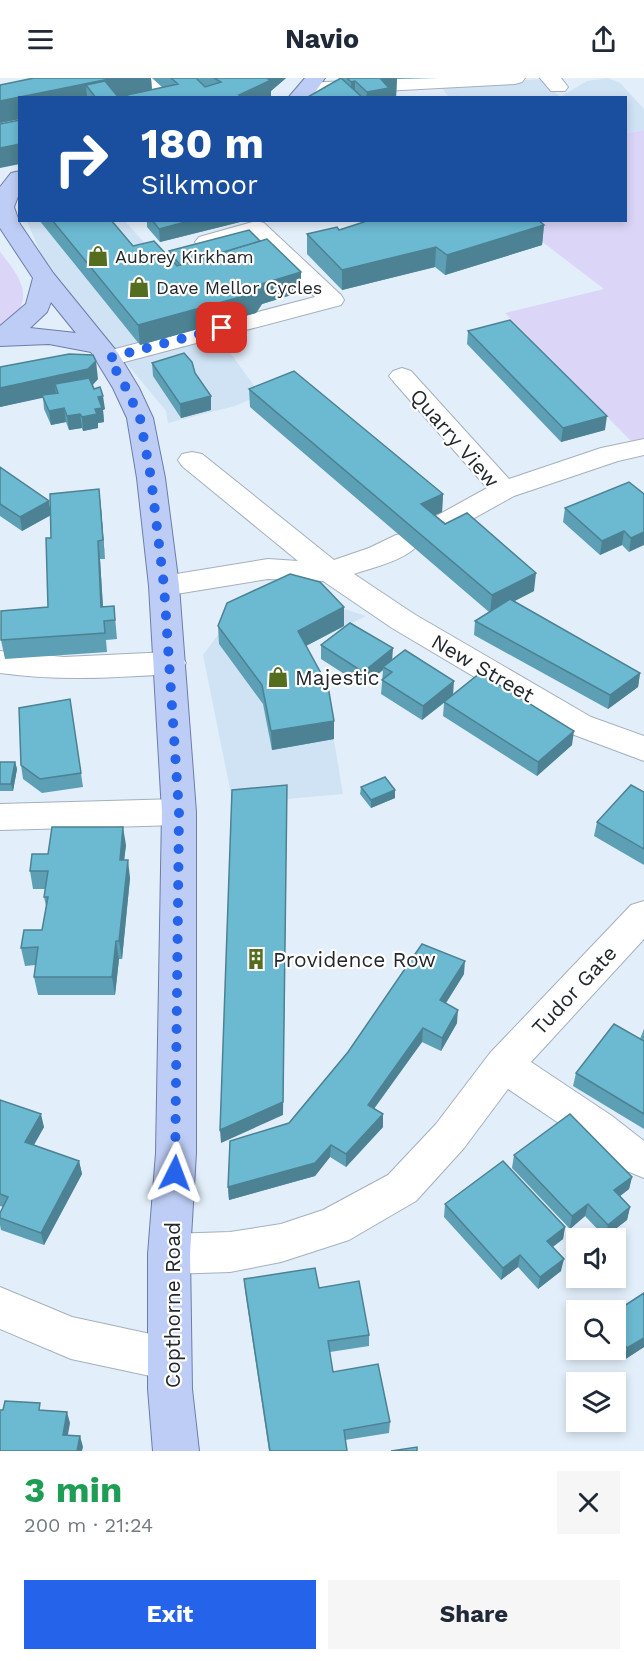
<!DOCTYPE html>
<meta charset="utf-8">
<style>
:root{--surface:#fff;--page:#f6f6f7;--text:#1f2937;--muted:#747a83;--accent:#2563eb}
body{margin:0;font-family:"Work Sans",sans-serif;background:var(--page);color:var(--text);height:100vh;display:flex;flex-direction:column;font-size:22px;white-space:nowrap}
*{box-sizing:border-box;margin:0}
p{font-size:20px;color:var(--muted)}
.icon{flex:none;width:33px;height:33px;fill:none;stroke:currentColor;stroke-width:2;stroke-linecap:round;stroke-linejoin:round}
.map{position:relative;height:1373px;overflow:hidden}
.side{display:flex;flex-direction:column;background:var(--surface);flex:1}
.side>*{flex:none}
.banner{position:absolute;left:18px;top:18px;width:609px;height:126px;border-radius:0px;box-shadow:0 3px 9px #0003;background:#1a4fa0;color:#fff;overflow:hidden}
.fabs{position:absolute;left:566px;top:1150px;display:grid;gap:12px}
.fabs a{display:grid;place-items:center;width:60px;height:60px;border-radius:0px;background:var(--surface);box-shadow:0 3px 9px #0003;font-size:30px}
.pin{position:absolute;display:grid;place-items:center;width:51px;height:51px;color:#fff;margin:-26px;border-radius:12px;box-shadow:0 3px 9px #0006}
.me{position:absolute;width:66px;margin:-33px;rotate:3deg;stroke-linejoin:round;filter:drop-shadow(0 0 4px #0008)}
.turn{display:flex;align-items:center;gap:21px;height:126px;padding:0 24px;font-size:27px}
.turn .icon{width:78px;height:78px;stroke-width:2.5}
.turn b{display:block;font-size:42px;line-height:51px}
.round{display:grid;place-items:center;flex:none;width:63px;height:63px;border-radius:0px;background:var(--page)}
.summary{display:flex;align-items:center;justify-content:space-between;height:102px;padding:0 24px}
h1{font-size:36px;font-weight:700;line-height:45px;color:#1e9e55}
.cta{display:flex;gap:12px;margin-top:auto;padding:12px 24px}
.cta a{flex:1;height:69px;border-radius:0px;background:var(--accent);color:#fff;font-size:24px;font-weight:700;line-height:69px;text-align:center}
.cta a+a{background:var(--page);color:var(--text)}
header{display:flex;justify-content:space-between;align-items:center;height:78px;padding:0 24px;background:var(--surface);font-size:27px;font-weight:700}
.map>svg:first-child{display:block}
.built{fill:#d0e3f4}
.green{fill:#dbd6f7}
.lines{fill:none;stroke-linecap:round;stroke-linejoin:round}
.minor-casing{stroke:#a4b0bb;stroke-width:2}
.major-casing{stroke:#6c7dab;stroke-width:2}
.minor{fill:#fff;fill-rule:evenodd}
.major{fill:#becdf5;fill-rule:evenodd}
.wall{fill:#5d9fb5}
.shaded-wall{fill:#4c8293}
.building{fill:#6cb9d2;stroke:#4c8293;stroke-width:1.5}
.route{stroke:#2563eb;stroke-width:10;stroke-dasharray:0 18}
.labels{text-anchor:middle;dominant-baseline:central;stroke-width:4.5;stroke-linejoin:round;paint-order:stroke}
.far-poi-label{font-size:18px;fill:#23282c;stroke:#fff;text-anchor:start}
.street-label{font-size:21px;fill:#23282c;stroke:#fff}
.poi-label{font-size:21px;fill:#23282c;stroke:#fff;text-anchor:start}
</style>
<header><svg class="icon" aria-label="menu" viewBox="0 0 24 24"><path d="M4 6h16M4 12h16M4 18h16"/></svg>Navio<svg class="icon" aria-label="share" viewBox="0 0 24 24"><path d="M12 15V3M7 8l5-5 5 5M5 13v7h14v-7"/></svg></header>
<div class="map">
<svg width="644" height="1373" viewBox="0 0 644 1373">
<rect width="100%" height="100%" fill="#e2effa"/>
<!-- built -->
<g class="built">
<polygon points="608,0 620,5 644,31 644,52 626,55 626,20 564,20 563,17 587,3"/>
<polygon points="541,1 560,19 449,19 439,7"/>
<polygon points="27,143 125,143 191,217 215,248 220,261 261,317 235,328 168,345 166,333 46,188"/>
<polygon points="320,523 366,538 298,572 328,626 343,716 233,726 203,577 228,543"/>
</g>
<!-- green -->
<g class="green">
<polygon points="644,52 644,363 633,365 505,235 604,211 515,143 626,142 626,55"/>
<path d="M0 174C23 202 38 225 0 249Z"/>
</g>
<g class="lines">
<defs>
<g id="minor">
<polygon points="137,0 158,0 172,19 151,20"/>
<polygon points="400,0 525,0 522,4 515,6 308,17 301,15 298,11 301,7 308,5"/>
<polygon points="540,0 561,0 568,9 565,13 551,13"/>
<polygon points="256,143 264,145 341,217 344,222 341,227 109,288 100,285 96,280 100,275 315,219 252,159 207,171 199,169 195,164 199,159"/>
<polygon points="402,290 411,293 509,401 601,370 644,361 644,377 618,383 514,418 440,459 430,462 420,459 416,453 420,447 487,410 393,303 389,298 393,293"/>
<path d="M192 374 202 376 334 482 369 470 396 457 406 455 416 457 420 464C410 481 372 490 354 496L414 536 591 639 644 658V683L569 655 392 550 323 503 268 501 164 518 153 515 149 508 153 501 164 498 268 481 298 483 182 388 178 382 182 376Z"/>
<path d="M0 573 64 579 170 574 181 577 186 585 181 593 170 596C113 600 57 603 0 595Z"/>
<polygon points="179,721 191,725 196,734 191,743 179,747 0,752 0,726"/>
<polygon points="644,823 644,861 531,984 612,1038 644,1063 644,1100 615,1088 584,1062 508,1011 464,1070 416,1123 349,1162 281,1184 230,1194 169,1196 154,1190 148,1176 154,1162 169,1156 230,1154 281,1146 323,1132 388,1097 436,1046 490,975 631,827"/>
<polygon points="0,1209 72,1239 169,1260 185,1266 191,1281 185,1296 169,1302 71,1281 0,1251"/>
</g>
<g id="major">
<polygon points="305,0 325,0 311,20 288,20"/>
<path d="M20 93V113L14 129 20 146 53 195 118 275 139 310 153 340 165 400 179 508 196 734V1075L190 1176 192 1311 199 1373H153L148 1311V1176L156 1075 162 734 149 508 137 400 127 340 113 310 91 274 49 266 0 268V248L26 226 33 200 0 150V109L11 95ZM51 224 76 255 30 250 47 234Z"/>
</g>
</defs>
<!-- minor casing -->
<use href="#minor" class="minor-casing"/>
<!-- major casing -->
<use href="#major" class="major-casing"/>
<!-- minor -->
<use href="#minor" class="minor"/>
<!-- major -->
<use href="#major" class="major"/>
</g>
<!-- wall -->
<g class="wall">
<polygon points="34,0 151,0 152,12 163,10 152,0 286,0 271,13 271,20 20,20 20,41 0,45 0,7"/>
<polygon points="341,0 439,0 397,1 396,19 394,20 306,20"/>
<polygon points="39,142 111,142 133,168 169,179 169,173 260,163 301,194 301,214 262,226 256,235 140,267"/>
<polygon points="147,142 248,142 160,164 147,149"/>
<polygon points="364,142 538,142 544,147 542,167 445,197 435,189 342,212 307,176 307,156 339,152 364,144"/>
<polygon points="468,253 605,352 561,364 467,266"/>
<polygon points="152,285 211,332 181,340 153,298"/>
<polygon points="0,289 98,301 93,307 105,331 103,332 104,344 98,345 98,350 83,353 82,350 69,352 66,344 51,347 44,331 43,319 0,329"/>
<polygon points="249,311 443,416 442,434 435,437 534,513 514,523 640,595 638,609 608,631 474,557 475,543 489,534 250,329"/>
<polygon points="0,389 51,436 101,430 105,481 100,481 103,529 114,528 117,561 106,562 107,574 5,581 1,562 48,529 51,460 51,437 22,453 0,438"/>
<polygon points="644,416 629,474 622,467 600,477 563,444 565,430"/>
<polygon points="218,548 344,548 306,568 334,661 272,672 263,626 219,566"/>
<polygon points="321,567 392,582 453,617 572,667 537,698 443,638 444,625 422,642 381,616 383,592 363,608 321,581"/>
<polygon points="70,621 83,709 42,715 23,701 21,687"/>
<polygon points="0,684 15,684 17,691 13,713 0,713"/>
<polygon points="361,709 395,720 371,730 360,716"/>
<polygon points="644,714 644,787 594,758 597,744"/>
<polygon points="126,767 124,782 130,800 122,881 119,881 115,917 38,917 34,899 36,887 25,888 21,870 42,852 46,828 44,819 45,811 33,811 30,793 48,776"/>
<polygon points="464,896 446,925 457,945 441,973 422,964 374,1031 383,1036 383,1049 346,1089 330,1079 315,1098 229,1122 228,1109 289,1045"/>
<polygon points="644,951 644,1051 573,1008 576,995 640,961"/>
<polygon points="0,1022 44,1049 34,1067 79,1083 82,1096 44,1167 1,1152 0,1147 0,1135 3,1129 0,1128"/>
<polygon points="514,1077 632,1099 629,1111 620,1118 630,1129 627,1142 605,1159 585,1138 570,1151 512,1090"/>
<polygon points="445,1126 565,1149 563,1161 553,1169 561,1193 538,1211 518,1189 501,1202 444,1139"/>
<polygon points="244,1201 319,1210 369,1257 369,1268 330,1274 333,1294 390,1344 389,1355 345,1362 347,1373 269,1373 245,1213"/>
<polygon points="644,1215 644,1269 624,1282 615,1271 615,1234"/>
</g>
<!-- shaded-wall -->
<g class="shaded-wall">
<polygon points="114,0 151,0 152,14 127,17 127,19 124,20 96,20 86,7 87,20 20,20 20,41 0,45 0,23"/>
<polygon points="264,0 286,0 271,13 271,20 236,20"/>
<polygon points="384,0 397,0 396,19 366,20 367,14 381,1"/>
<polygon points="355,3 355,20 351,20 351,4"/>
<polygon points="20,66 20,86 0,90 0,70"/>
<polygon points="193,142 248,142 160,164 159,151"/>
<polygon points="544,147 542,167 445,197 447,177"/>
<polygon points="436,169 435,189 342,212 342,192"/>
<polygon points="301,194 301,214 262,226 256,235 140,267 138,247 262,206"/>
<polygon points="96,283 98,301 90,309 55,306 56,317 0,329 0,310"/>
<polygon points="103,318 105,331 103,332 104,344 98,345 98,350 83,353 82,339 98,319"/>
<polygon points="211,318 211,332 181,340 180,326"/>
<polygon points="64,330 66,344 51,347 49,333"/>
<polygon points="80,336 82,350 69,352 67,338"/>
<polygon points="607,338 605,352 561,364 563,350"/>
<polygon points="99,411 101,430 105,481 103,462"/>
<polygon points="443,416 442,434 420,444 421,426"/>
<polygon points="49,423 51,437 22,453 20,439"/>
<polygon points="624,453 622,467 600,477 602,463"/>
<polygon points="644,454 644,467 629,474 631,460"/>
<polygon points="98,463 100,481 104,547 101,529"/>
<polygon points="536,495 534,513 490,536 492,517"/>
<polygon points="344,529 344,548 298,572 298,553"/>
<polygon points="393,570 392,584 383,589 383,592 363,608 363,594"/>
<polygon points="640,595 638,609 608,631 610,617"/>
<polygon points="454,603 453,617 422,642 423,628"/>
<polygon points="334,643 334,661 272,672 271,653"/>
<polygon points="574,653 572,667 537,698 538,684"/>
<polygon points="15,684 17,691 13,713 11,706"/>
<polygon points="287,707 283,1037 221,1065 220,1052"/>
<polygon points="395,712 395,720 371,730 371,722"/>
<polygon points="123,749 126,767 122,800 120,782"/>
<polygon points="128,782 130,800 122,881 119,863"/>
<polygon points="116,863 119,881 115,917 112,899"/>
<polygon points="465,883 464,896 439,936 440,922"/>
<polygon points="458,932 457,945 441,973 442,960"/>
<polygon points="423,950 422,964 367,1040 368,1027"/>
<polygon points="41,1036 44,1049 28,1077 25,1064"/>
<polygon points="383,1036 383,1049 346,1089 346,1076"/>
<polygon points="331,1067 330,1079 315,1098 229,1122 228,1109"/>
<polygon points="79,1083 82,1096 44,1167 41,1155"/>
<polygon points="632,1099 629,1111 611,1125 614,1112"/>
<polygon points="588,1126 585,1138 570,1151 572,1138"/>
<polygon points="630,1129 627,1142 605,1159 608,1147"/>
<polygon points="565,1149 563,1161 544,1175 547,1163"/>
<polygon points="520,1177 518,1189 501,1202 503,1190"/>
<polygon points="564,1181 561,1193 538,1211 540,1199"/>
<polygon points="644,1260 644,1269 624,1282 627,1270"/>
<polygon points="67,1334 70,1345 66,1368 63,1357"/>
<polygon points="80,1358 83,1369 82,1373 77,1373"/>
</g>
<!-- building -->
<g class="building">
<polygon points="34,0 114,0 0,23 0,7"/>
<polygon points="171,0 196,0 205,9 221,4 214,0 266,0 271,2 239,17 241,18 236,20 129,20 127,17 178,6"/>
<polygon points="341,0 363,20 306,20"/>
<polygon points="347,0 384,0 381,1 389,10 367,14 355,3 351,4"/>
<polygon points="105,3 119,20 96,20 86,7"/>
<polygon points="20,42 20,66 0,70 0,46"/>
<polygon points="52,142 111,142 133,168 154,163 177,188 267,161 301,194 262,206 255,215 138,247"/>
<polygon points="152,142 193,142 159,151"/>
<polygon points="370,142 538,142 544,147 447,177 436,169 342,192 307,156 337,149 339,152"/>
<polygon points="249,152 260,163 180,187 169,173"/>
<polygon points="510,242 607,338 563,350 468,253"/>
<polygon points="184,275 192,284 195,295 211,318 180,326 152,285"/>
<polygon points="69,276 93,277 96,283 88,291 0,310 0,289"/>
<polygon points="294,293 443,416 421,426 445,446 467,435 536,495 492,517 249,311"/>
<polygon points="89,300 94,311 100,309 103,318 98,319 102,330 95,331 97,336 82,339 80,336 67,338 64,330 49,333 42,317 58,315 55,306"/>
<polygon points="0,389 49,423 20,439 0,426"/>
<polygon points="629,404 644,416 644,454 631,460 624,453 602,463 565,430"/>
<polygon points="99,411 103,462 98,463 101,529 114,528 115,542 104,543 105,555 1,562 1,533 48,529 46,460 51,460 50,416"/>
<polygon points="290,496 320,504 344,529 298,553 328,608 334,643 271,653 262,607 218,548 227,525"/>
<polygon points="510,521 640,595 610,617 475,543"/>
<polygon points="350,545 393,570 363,594 321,567"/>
<polygon points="405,572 454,603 423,628 382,602 392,594 383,589"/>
<polygon points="480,595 574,653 538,684 444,624"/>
<polygon points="70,621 81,695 40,701 21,687 19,630"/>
<polygon points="0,684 15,684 11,706 0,706"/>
<polygon points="385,699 395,712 371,722 361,709"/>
<polygon points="287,707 283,1024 220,1052 232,712"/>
<polygon points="631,707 644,714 644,771 597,744"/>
<polygon points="52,749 123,749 120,782 128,782 119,863 116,863 112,899 34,899 38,869 21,870 24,852 42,852 48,819 44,819 48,793 30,793 32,776 48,776"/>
<polygon points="422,866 465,883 440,922 458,932 442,960 423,950 368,1027 383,1036 346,1076 331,1067 315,1085 228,1109 230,1063 289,1045 348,974"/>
<polygon points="614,946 644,963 644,1036 576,995"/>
<polygon points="0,1022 41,1036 25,1064 79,1083 41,1155 0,1140 0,1135 8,1119 0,1116"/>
<polygon points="570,1036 632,1099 614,1112 630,1129 608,1147 588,1126 572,1138 514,1077"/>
<polygon points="503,1083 565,1149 547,1163 564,1181 540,1199 520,1177 503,1190 445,1126"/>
<polygon points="315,1190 319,1210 359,1203 369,1257 328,1263 333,1294 378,1286 390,1344 344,1352 347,1373 270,1373 244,1201"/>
<polygon points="644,1215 644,1260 627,1270 615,1254 615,1234"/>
<polygon points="5,1323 40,1325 39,1332 67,1334 63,1357 80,1358 77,1373 0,1373 0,1332 3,1332"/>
<polygon points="417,1369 417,1373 391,1373"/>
</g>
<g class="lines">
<!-- route -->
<polyline class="route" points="175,1095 179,734 164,508 151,400 140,340 126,310 109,280 222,250"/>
</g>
<!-- icons -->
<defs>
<symbol id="shop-bare" viewBox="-9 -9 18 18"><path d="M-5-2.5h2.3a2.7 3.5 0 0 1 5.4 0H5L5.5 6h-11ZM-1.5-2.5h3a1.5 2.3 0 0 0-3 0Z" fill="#556d1f" stroke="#fff" stroke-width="2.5" paint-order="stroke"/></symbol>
<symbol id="building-bare" viewBox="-9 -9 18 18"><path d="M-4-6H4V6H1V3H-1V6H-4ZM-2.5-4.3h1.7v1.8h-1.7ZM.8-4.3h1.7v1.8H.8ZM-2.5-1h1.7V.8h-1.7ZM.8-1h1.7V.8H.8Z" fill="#556d1f" stroke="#fff" stroke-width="2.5" paint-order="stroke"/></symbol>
</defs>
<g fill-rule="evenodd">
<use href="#shop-bare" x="83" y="163" width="30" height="30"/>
<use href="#shop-bare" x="124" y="194" width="30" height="30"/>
<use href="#shop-bare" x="263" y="584" width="30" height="30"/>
<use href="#building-bare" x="241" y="866" width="30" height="30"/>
</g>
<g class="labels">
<!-- far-poi labels -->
<g class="far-poi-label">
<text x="115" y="178">Aubrey Kirkham</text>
<text x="156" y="209">Dave Mellor Cycles</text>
</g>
<!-- street labels -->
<g class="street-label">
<text transform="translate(455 360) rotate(49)">Quarry View</text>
<text transform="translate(483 590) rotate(30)">New Street</text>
<text transform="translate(574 912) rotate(-47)">Tudor Gate</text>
<text transform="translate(172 1227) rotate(-90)">Copthorne Road</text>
</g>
<!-- poi labels -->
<g class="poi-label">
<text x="295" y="599">Majestic</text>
<text x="273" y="881">Providence Row</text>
</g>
</g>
</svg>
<div class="fabs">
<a><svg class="icon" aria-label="sound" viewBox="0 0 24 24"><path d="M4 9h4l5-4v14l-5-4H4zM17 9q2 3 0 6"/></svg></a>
<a><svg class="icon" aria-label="search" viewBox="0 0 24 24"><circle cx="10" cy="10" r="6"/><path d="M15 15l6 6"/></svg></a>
<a><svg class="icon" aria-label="layers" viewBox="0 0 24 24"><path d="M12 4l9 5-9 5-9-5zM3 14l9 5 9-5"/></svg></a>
</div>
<div class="pin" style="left:222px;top:250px;background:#d93025"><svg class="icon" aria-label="arrive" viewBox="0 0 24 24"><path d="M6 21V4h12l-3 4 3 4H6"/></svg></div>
<svg class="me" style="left:175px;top:1095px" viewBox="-20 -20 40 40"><path d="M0-17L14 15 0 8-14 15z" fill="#2563eb" stroke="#fff" stroke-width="4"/></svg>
<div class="banner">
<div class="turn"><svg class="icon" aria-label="right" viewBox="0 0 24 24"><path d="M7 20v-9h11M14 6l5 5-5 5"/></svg><div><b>180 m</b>Silkmoor</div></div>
</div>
</div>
<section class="side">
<div class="summary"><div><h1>3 min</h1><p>200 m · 21:24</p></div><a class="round"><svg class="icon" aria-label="close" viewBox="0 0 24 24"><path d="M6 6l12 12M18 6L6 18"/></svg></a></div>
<div class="cta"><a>Exit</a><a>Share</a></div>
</section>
